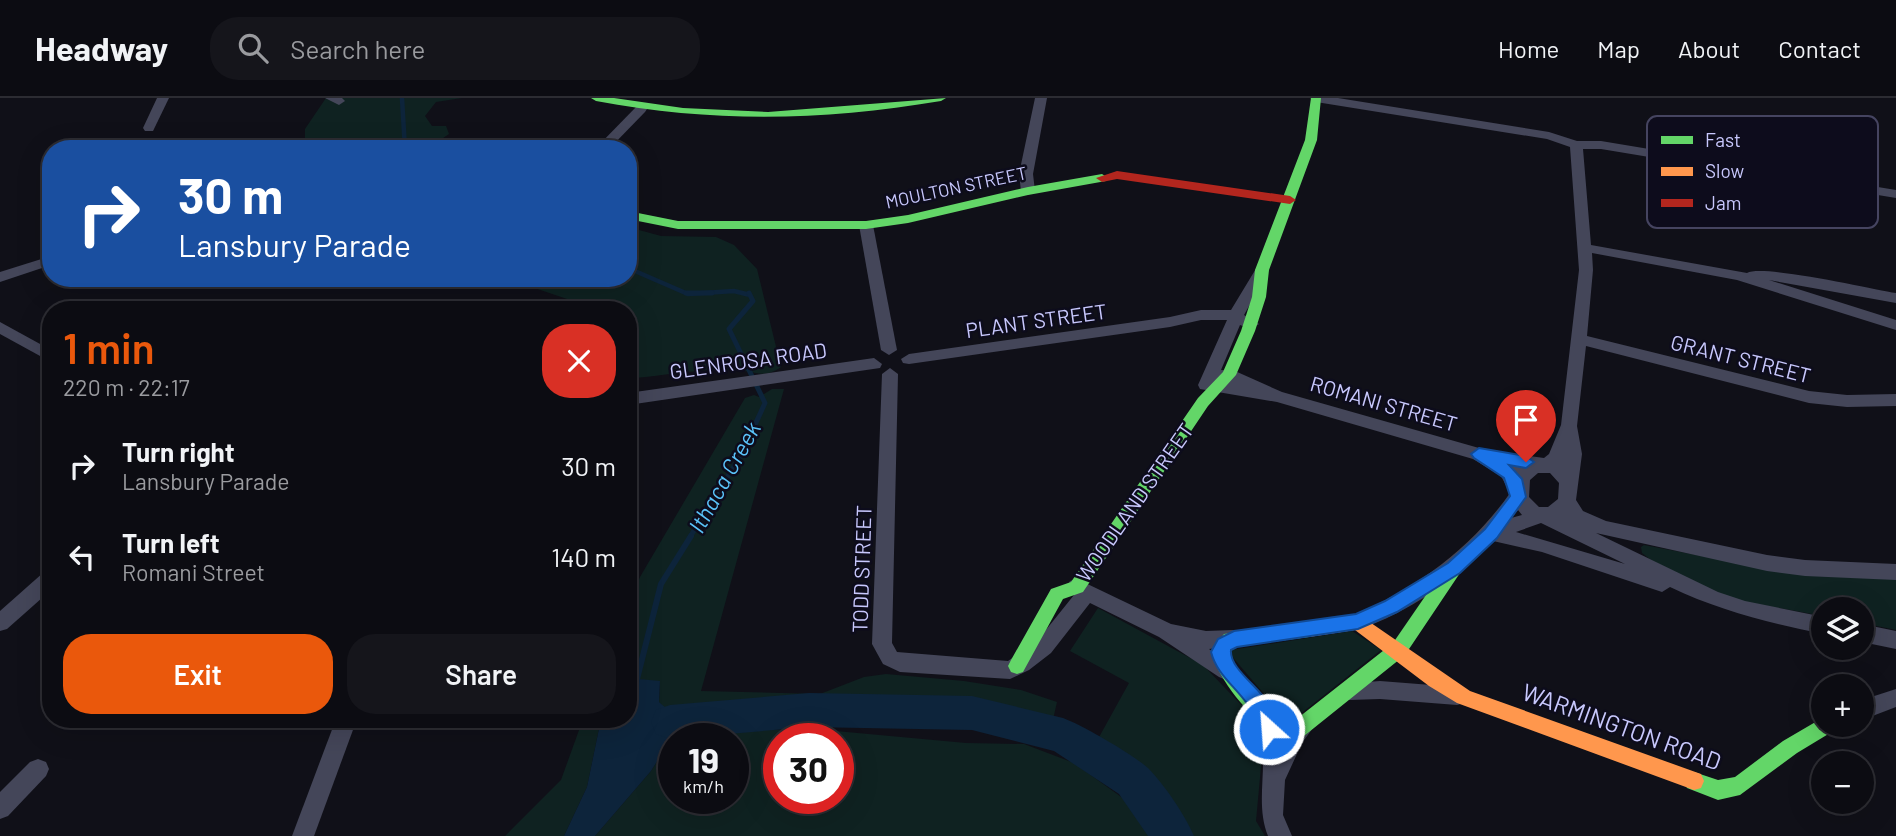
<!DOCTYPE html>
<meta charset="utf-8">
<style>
:root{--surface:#0c0c12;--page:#15151b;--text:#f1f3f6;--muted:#9a9b9f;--line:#2c2c32;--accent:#ea580c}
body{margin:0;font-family:Barlow,sans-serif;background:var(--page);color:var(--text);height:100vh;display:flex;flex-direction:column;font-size:26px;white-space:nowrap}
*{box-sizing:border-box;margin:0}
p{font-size:23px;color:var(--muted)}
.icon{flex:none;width:38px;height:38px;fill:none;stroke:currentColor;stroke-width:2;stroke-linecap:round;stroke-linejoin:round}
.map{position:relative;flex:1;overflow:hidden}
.side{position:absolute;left:42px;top:203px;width:595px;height:427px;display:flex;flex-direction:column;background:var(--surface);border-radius:28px;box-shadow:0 7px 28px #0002,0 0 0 2px var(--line)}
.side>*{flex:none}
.top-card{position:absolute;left:42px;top:42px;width:595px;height:147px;border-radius:28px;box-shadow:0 7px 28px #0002,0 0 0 2px var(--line);background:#1a4fa0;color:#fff;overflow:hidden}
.buttons{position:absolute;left:1811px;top:499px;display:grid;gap:14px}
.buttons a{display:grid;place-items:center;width:63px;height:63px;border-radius:50%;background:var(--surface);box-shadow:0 7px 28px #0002,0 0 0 2px var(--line);font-size:35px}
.speed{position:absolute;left:658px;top:625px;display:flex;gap:14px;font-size:35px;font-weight:700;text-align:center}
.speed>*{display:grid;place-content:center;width:91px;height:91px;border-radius:50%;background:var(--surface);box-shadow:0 7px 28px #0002,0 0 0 2px var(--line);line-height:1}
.speed small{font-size:18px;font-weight:400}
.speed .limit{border:10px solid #d22;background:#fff;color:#111}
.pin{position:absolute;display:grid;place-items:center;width:60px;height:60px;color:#fff;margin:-72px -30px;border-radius:50% 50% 50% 0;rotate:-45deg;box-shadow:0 0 7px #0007}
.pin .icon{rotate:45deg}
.me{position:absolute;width:77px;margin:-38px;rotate:334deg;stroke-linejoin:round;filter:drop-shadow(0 0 5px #0008)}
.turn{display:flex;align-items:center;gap:24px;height:147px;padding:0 21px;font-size:32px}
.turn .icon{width:91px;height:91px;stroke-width:2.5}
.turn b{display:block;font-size:49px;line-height:60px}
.round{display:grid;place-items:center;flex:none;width:74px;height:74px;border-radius:28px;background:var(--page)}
.summary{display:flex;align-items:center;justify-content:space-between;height:119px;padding:0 21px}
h1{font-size:42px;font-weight:600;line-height:52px;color:var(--accent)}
.primary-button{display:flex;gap:14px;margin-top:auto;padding:14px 21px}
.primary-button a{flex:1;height:80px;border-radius:28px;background:var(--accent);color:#fff;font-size:28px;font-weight:600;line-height:80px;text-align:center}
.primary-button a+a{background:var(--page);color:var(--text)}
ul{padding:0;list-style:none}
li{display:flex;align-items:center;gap:21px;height:91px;padding:0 21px}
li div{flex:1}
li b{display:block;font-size:26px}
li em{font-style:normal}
header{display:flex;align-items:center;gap:42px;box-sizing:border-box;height:98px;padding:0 35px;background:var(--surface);border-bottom:2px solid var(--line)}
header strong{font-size:33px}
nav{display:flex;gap:38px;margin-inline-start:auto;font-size:24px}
.search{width:490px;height:63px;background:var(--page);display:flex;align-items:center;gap:18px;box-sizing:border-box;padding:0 24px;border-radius:28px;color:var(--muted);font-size:26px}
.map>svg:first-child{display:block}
.green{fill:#0f2221;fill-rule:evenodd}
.water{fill:#0d243b}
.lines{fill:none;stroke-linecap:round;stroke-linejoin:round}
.stream-far2{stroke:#0d243b;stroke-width:4.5}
.stream-far1{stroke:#0d243b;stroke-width:5}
.stream{stroke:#0d243b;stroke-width:6}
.river{fill:#0d243b;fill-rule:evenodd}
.street{fill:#444659;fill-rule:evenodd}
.fast{fill:#63d668;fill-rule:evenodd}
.slow{fill:#ff974d;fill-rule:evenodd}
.jam{fill:#b3261e;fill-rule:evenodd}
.route{fill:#1a73e8;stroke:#114b97;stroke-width:2}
.labels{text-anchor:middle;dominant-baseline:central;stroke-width:5;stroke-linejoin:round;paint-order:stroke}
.far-street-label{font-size:18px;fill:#c8c8fd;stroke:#0d0c1c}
.street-label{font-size:21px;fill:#c8c8fd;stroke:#0d0c1c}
.water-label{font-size:23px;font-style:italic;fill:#5ac2f9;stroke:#0d0c1c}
.near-street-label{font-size:24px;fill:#c8c8fd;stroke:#0d0c1c}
.key{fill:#0d0c1c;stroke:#454460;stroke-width:2}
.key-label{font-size:19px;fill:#c8c8fd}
</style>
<header>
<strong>Headway</strong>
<div class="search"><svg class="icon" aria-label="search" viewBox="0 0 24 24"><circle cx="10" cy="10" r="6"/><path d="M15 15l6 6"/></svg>Search here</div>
<nav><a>Home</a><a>Map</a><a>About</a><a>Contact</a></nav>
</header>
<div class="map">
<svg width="1896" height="738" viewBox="0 0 1896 738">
<rect width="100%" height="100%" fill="#101018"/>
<!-- green -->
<g class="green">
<polygon points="326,0 462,0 436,4 425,18 432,28 446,28 449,36 437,44 440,51 305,51 305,31"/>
<path d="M628 129 661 138 716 139 734 147 757 171 781 269C763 282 753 272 734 272 702 270 667 277 635 280L628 269V212H581L570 202 505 180H628Z"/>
<path d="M772 291H784L701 593 820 596 864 579 886 576 964 583 1021 592 1057 604 1052 626C1030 621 1007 613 984 610 885 599 785 613 686 618L667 612 659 604 660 584 628 580V509L640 479 745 300 754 297 759 299Z"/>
<polygon points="1644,447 1775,472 1896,478 1896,532 1862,525 1862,511 1824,511 1823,518 1746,504 1707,491 1651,462 1642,455 1641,449"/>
<polygon points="1098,510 1203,567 1246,612 1263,647 1256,723 1265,738 1173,738 1133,683 1063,638 1098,641 1129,585 1070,553"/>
<polygon points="1352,533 1381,552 1289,625 1229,555 1231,552"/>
<polygon points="583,621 601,621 587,689 564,738 505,738 561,682"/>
<path d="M814 631 966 645 1024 646 1074 665 1124 701 1159 738H595L651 673 661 657 673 648 674 700H733V640H692L762 632ZM779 640H838V700H779Z"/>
</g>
<!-- water -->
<path class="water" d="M628 580 660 583 659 604C675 620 693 618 714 617L709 637 674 640V647L661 657 651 673 595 738H564L587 689 601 621H628Z"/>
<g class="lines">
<!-- stream-far2 -->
<g class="stream-far2">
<polyline points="402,0 405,51"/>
<polyline points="628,170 688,196 734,193 750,197"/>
</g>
<!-- stream-far1 -->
<g class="stream-far1">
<polyline points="686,195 712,195"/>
<polyline points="690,439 741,357 765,305 729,231 753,203 749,195"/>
</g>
<!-- stream -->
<polyline class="stream" points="636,585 661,486 691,438"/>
<!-- river -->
<path class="river" d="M809 595 972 598 1063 620C1082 627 1134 657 1148 670 1164 686 1185 717 1194 738H1148L1119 696 1054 653 972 632 809 629 670 641 656 636 651 624 656 612 670 607Z"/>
<!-- street -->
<g class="street">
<polygon points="157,0 169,0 153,33 145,33 143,30"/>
<polygon points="325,0 342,0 345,3 339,7"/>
<polygon points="1035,0 1047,0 1033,76 1035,93 1028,97 1021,93 1019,76"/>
<path d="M1310 0H1338L1549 34 1577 43H1601L1896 92V100L1601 51H1583L1591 147 1747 175C1763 166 1871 191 1896 195V205L1769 182 1896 222V232L1737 182 1592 155 1593 172 1587 238 1809 293 1847 297 1896 296V308L1847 309 1809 305 1586 248 1577 328 1582 356 1576 402 1583 413 1606 423 1767 457 1805 462 1896 466V482L1805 478 1767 473 1596 435 1718 494 1745 503 1824 519V536C1770 525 1720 513 1670 489L1662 494 1542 454 1493 443C1455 482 1409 514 1358 532L1351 530 1348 524 1351 518C1414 492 1470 452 1510 395L1501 378 1473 361 1277 304 1200 291 1198 287 1227 222H1201L1170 229 909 266 903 265 901 261 909 256 1170 219 1201 212H1231L1257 169 1262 167 1269 172 1244 217 1259 226 1251 231 1240 227 1221 272 1235 273 1282 294 1486 352 1544 360 1549 356 1561 327 1579 172 1570 49 1547 41 1316 4ZM1538 375H1550L1559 385 1558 401 1548 409H1539L1529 399 1530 382ZM1518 412 1522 417 1511 420ZM1541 425 1625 466 1516 434Z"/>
<polygon points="641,7 647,11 645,14 609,51 595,51 637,8"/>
<polygon points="866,123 873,127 897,252 889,257 881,252 859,127"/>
<polygon points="51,158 51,167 0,184 0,174"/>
<polygon points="0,224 51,252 51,264 0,236"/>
<polygon points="874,260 882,266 880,270 628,307 628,295"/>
<polygon points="890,270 898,276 892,545 897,554 1008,563 1037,543 1074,497 1067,489 1070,483 1077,481 1171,526 1206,533 1233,532 1240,535 1243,541 1240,547 1209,551 1233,567 1236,573 1233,579 1226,582 1219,579 1159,539 1090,505 1051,555 1029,572 1010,581 900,574 883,566 872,546 882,276"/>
<polygon points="51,472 51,492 7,531 0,533 0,513 44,474"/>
<polygon points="1862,526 1896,533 1896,551 1862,544"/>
<polygon points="1380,583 1457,589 1464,591 1467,598 1464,605 1457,607 1380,601 1349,602 1342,600 1339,593 1342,586"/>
<polygon points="1896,591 1896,609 1862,622 1862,602"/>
<path d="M1265 606 1272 609 1282 640 1296 620 1304 617 1312 620 1315 627 1302 645 1285 682 1283 717 1292 738H1268C1256 708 1266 678 1262 646 1260 634 1253 620 1258 609Z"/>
<polygon points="336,621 357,621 314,738 292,738"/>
<polygon points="38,661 46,664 49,671 46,678 8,718 0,721 0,694 30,664"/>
</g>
<!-- fast -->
<g class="fast">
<path d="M591 0H614L683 10 768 14 946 0 941 3C822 23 714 25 596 3Z"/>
<polygon points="1311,0 1321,0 1317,42 1269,172 1266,199 1255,233 1236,277 1208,308 1083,494 1063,501 1023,574 1017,576 1011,574 1008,568 1011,562 1051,491 1071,484 1198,300 1223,274 1241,233 1252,199 1255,172 1305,42"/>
<polygon points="1102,76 1108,80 1106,83 1028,97 908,125 866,131 678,131 628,121 628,113 678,123 866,123 908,117 1028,89"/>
<path d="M1454 463 1460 465 1463 470 1460 475 1405 557 1304 638C1271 651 1214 581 1212 552L1224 536 1309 523 1315 526 1318 531 1315 536 1309 539 1235 549 1230 554 1231 561C1247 582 1267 617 1294 623L1393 545 1448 465Z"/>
<polygon points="1824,619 1824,626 1837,626 1835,632 1797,655 1740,697 1718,702 1687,690 1684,683 1687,676 1694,674 1718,682 1735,679 1783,643"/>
</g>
<!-- slow -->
<polygon class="slow" points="1358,516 1470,593 1701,676 1704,683 1701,690 1694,692 1457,605 1429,588 1355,532 1309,539 1303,536 1300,531 1303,526 1309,523"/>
<!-- jam -->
<polygon class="jam" points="1117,73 1290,98 1296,102 1290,106 1117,81 1102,84 1096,80"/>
</g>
<!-- route -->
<path class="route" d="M1479 350 1526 358 1534 364 1526 370 1509 367 1522 381 1526 399 1497 440 1460 475 1397 514 1358 531 1237 549 1231 552C1229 570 1259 589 1268 605 1273 613 1276 622 1279 631L1276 637 1269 640 1262 637C1258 627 1255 617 1248 607 1235 588 1217 577 1211 554L1218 541 1234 533 1356 516 1385 503 1448 465 1485 431 1510 398 1504 380 1474 360 1471 356Z"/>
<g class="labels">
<!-- far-street labels -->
<g class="far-street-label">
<text transform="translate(956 89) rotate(-12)">MOULTON STREET</text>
</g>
<!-- street labels -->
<g class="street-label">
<text transform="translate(1036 222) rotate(-8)">PLANT STREET</text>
<text transform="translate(1741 260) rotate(14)">GRANT STREET</text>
<text transform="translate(748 262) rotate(-8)">GLENROSA ROAD</text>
<text transform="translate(1384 305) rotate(16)">ROMANI STREET</text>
<text transform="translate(1134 404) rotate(-55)">WOODLAND STREET</text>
<text transform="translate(861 471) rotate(-88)">TODD STREET</text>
</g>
<!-- water labels -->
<g class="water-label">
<text transform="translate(724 379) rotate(-61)">Ithaca Creek</text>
</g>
<!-- near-street labels -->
<g class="near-street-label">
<text transform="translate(1622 628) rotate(20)">WARMINGTON ROAD</text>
</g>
</g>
<!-- legend -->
<rect x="1647" y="18" width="231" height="112" rx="10" class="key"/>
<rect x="1661" y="38" width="32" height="8" fill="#63d668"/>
<rect x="1661" y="69" width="32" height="9" fill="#ff974d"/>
<rect x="1661" y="101" width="32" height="8" fill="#b3261e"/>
<g class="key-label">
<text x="1705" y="49">Fast</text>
<text x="1705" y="80">Slow</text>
<text x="1705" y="112">Jam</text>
</g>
</svg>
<div class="buttons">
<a><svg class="icon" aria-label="layers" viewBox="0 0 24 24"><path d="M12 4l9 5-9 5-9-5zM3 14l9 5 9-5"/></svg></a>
<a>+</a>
<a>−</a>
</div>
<div class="speed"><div>19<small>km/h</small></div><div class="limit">30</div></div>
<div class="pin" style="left:1526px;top:364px;background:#d93025"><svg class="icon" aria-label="arrive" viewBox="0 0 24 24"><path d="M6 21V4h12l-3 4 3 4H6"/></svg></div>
<svg class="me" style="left:1269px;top:631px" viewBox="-20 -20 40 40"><circle r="17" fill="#1a73e8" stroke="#fff" stroke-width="3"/><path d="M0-11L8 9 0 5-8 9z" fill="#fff"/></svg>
<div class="top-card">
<div class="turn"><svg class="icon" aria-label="right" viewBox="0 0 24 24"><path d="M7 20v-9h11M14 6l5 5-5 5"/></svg><div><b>30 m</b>Lansbury Parade</div></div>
</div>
<section class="side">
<div class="summary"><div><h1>1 min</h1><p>220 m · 22:17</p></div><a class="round" style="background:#d93025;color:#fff"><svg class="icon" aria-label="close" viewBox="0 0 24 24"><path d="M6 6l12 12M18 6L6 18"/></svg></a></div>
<ul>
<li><svg class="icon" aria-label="right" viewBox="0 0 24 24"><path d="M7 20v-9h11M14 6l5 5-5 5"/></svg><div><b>Turn right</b><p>Lansbury Parade</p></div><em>30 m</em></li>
<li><svg class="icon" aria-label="left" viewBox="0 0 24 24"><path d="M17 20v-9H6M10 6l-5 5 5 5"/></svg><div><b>Turn left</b><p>Romani Street</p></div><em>140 m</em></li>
</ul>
<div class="primary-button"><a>Exit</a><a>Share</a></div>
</section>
</div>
